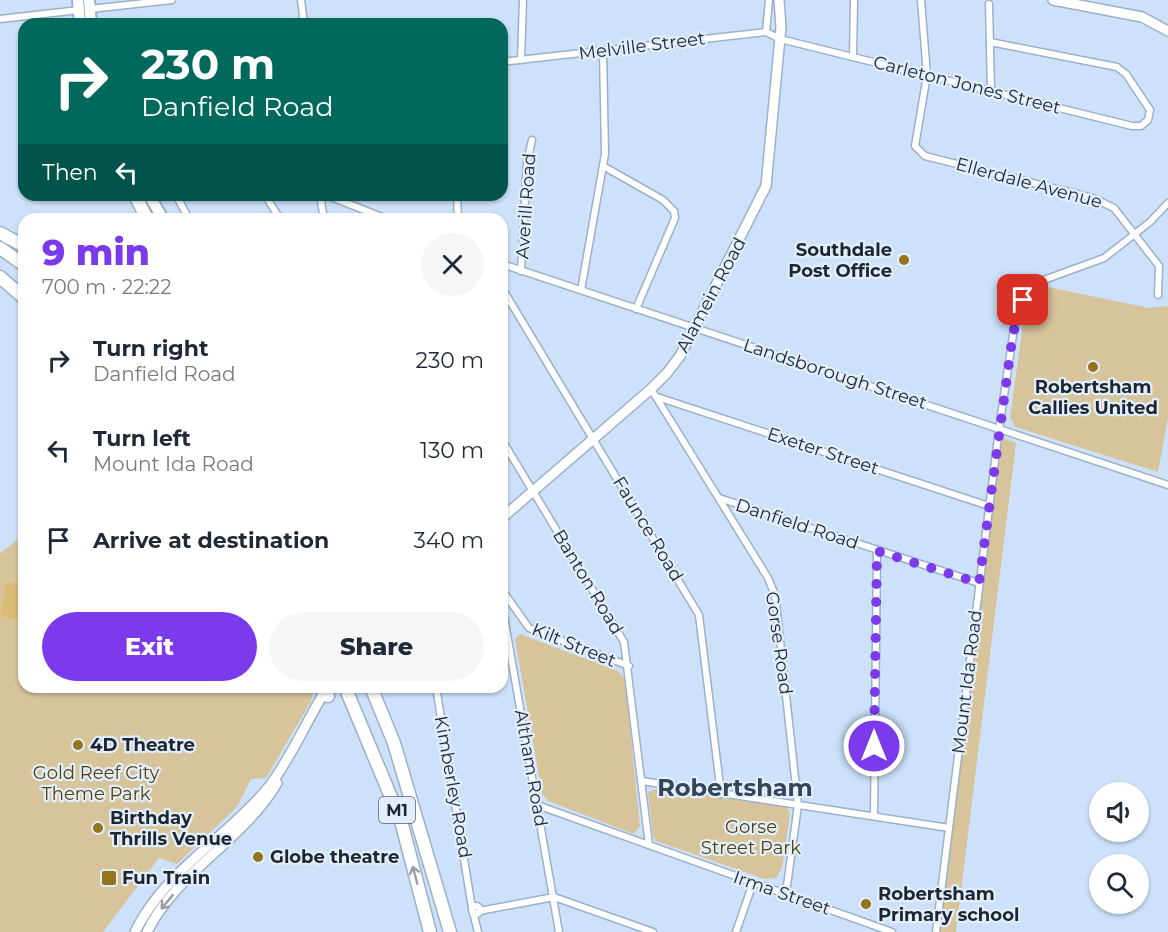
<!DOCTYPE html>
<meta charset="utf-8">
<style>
:root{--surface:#fff;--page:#f6f6f7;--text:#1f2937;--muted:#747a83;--accent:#7c3aed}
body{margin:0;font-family:Montserrat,sans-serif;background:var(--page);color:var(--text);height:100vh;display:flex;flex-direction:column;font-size:22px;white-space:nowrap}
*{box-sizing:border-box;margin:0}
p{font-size:20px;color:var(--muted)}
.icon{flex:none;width:33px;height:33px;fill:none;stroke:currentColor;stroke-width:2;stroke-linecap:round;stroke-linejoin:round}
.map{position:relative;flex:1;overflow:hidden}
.details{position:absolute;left:18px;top:213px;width:490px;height:480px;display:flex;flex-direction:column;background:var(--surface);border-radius:18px;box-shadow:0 2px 4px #0004}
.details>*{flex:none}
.guide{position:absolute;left:18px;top:18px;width:490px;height:183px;border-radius:18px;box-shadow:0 2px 4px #0004;background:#00695c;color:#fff;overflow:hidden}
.controls{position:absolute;left:1089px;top:782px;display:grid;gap:12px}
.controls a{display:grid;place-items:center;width:60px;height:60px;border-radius:50%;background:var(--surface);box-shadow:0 2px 4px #0004;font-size:30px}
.pin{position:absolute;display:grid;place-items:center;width:51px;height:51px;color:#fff;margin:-26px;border-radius:12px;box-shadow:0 3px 9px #0006}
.me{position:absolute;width:66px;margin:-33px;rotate:0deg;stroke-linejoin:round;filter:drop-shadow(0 0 4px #0008)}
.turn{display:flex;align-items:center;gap:21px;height:126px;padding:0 24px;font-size:27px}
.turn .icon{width:78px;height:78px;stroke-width:2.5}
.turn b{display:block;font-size:42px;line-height:51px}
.then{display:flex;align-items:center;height:57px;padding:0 24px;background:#0003;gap:12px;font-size:22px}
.round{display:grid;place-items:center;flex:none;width:63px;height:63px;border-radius:32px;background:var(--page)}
.head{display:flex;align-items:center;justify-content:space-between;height:102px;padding:0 24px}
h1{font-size:36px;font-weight:800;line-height:45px;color:var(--accent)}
.button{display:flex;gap:12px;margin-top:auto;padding:12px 24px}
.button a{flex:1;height:69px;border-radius:36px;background:var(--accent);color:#fff;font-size:24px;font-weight:800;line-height:69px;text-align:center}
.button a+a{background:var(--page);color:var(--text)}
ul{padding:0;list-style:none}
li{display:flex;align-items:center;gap:18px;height:90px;padding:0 24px}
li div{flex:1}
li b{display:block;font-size:22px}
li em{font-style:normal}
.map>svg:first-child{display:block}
.green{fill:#d7c49b}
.water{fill:#dbbc75}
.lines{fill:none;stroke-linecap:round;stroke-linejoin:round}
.street-casing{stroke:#9cb0c7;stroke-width:9}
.secondary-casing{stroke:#9cb0c7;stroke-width:12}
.primary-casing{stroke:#9cb0c7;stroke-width:14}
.highway-casing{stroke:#9cb0c7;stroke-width:15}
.street{stroke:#fff;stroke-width:6}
.secondary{stroke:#fff;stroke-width:9}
.primary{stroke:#fff;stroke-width:10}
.highway{stroke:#fff;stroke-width:12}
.oneway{stroke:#9a9da1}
.route{stroke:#7c3aed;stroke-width:10;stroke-dasharray:0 18}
.poi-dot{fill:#95741d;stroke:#e1eefd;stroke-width:2}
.labels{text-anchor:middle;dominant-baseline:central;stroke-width:4.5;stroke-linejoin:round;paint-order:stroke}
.shield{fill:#e1eefd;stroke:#58616c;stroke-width:1.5}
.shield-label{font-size:16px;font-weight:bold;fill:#1e252e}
.street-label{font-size:18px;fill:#1e252e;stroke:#e1eefd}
.poi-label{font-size:18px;font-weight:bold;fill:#1e252e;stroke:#e1eefd;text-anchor:start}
.park-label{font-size:18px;fill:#543f04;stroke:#e1eefd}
.district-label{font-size:24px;font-weight:bold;fill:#344558;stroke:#e1eefd}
</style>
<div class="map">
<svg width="1168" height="932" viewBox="0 0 1168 932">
<rect width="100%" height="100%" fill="#cde2fa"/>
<!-- green -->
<g class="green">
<polygon points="1048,287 1149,308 1168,306 1168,418 1158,472 1015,427 1010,417 1024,317 1029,306"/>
<polygon points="1001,437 1016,443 956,932 940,932"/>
<polygon points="24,535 24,687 315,687 311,701 266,778 251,779 237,807 177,864 159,858 103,932 0,932 0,553"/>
<polygon points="520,634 618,671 625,679 640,826 634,834 548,801 542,794 515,639"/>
<polygon points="660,788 787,807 790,814 782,868 776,878 765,879 656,841 653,836 648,792"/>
</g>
<!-- water -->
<path class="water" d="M20 582 24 584V615C17 621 7 619 0 614L6 583Z"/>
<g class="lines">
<defs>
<g id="street">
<polyline points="301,0 304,24"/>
<polyline points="921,0 927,75 915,146 925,156 1093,198 1114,208 1159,266 1158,295"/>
<polyline points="989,4 991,91"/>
<polyline points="90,9 172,0"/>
<polyline points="0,19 79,10"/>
<polyline points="766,32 769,0"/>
<polyline points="853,57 854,0"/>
<polyline points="521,60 523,0"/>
<polyline points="502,62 766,32 780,39 1132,126 1141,126 1148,120 1150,110 1126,74 1117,67 990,42"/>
<polyline points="603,166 663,200 674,211 675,218 636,309"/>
<polyline points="176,195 189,219"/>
<polyline points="265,195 280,219"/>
<polyline points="320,195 324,219"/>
<polyline points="326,195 387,219"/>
<polyline points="457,195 458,219"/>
<polyline points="502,264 1168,485"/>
<polyline points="521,271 527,162 532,140"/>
<polyline points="502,288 699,615 721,794"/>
<polyline points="581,290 605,154 603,50"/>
<polyline points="651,389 768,578 775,595 798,805 786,893"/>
<polyline points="657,397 989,506"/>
<polyline points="502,440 624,642 649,845"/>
<polyline points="719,498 979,583"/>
<polyline points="502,590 529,628 629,666"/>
<polyline points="502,605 559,932"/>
<polyline points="436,687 472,908"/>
<polyline points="642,781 949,828"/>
<polyline points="537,805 892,932"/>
<polyline points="874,816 877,551"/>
<circle cx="476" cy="910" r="4"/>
<polyline points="479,911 554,897 653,932"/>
<polyline points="473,912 478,932"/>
<polyline points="736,932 753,883"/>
<polyline points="936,932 999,429 1016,315 1028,293 1041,281 1104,258 1150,222 1168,203"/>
</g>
<g id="secondary">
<polyline points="1053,0 1142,17 1168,31"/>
<polyline points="502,518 651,389 667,373 680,356 766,186 781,27 779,0"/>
<path d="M135 932C164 872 226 838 268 788 290 760 305 724 324 693L332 687"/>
<path d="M147 932C176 872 244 840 277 783"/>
</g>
<g id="primary">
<polyline points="78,0 80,24"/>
<polyline points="89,0 91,24"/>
<polyline points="149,195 163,219"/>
</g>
<g id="highway">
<polyline points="135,195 147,219"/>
<polyline points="0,233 24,246"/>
<polyline points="0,248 24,265"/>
<polyline points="0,277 24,298"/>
<polyline points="320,687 328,696"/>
<polyline points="345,687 401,821 430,932"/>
<polyline points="371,687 394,743 450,932"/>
</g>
</defs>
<!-- street casing -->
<use href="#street" class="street-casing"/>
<!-- secondary casing -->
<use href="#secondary" class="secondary-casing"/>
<!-- primary casing -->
<use href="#primary" class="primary-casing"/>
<!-- highway casing -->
<use href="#highway" class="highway-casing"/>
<!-- street -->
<use href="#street" class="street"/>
<!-- secondary -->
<use href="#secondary" class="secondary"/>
<!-- primary -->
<use href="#primary" class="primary"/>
<!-- highway -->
<use href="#highway" class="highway"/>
</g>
<!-- one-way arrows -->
<defs><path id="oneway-shaft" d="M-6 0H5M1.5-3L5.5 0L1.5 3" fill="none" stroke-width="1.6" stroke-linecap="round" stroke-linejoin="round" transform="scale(1.5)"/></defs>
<g class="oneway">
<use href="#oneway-shaft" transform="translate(415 875) rotate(-105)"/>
<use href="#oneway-shaft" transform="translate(167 902) rotate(130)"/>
</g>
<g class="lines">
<!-- route -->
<polyline class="route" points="874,746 877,551 979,583 1013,333 1023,300"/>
</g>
<!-- markers -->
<g class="poi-dot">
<circle cx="904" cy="260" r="6"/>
<circle cx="1093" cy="367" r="6"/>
<circle cx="78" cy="745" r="6"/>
<circle cx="98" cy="828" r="6"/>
<circle cx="258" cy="857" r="6"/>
<rect x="101" y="870" width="16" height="16" rx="3"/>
<circle cx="866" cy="904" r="6"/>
</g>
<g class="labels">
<!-- shield labels -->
<rect class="shield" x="379" y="797" width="36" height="26" rx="4.5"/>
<g class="shield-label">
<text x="397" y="810">M1</text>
</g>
<!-- street labels -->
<g class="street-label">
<text transform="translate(642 46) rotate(-7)">Melville Street</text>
<text transform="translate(967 85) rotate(14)">Carleton Jones Street</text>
<text transform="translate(1029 183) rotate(15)">Ellerdale Avenue</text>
<text transform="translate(526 206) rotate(-86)">Averill Road</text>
<text transform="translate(711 295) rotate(-62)">Alamein Road</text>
<text transform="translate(835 374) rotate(18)">Landsborough Street</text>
<text transform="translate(823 451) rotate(18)">Exeter Street</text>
<text transform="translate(797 524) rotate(18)">Danfield Road</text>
<text transform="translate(648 529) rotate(59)">Faunce Road</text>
<text transform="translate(588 582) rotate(59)">Banton Road</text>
<text transform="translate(779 643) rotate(82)">Gorse Road</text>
<text transform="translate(574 645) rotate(22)">Kilt Street</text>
<text transform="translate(967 682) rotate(-83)">Mount Ida Road</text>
<text transform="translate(531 768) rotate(80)">Altham Road</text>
<text transform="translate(453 787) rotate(80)">Kimberley Road</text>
<text transform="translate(782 893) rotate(19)">Irma Street</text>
</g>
<!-- poi labels -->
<g class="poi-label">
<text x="892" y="250" text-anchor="end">Southdale<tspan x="892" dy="21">Post Office</tspan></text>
<text x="1093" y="387" text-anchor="middle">Robertsham<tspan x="1093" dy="21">Callies United</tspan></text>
<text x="90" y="745">4D Theatre</text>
<text x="110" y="818">Birthday<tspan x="110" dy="21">Thrills Venue</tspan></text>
<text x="270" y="857">Globe theatre</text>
<text x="122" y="878">Fun Train</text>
<text x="878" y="894">Robertsham<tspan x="878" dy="21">Primary school</tspan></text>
</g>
<!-- park labels -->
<g class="park-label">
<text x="96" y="773">Gold Reef City<tspan x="96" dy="21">Theme Park</tspan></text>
<text x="751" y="827">Gorse<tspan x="751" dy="21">Street Park</tspan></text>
</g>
<!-- district labels -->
<g class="district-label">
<text x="735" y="787">Robertsham</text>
</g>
</g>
</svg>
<div class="controls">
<a><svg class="icon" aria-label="sound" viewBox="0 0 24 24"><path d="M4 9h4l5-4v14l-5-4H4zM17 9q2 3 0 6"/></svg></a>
<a><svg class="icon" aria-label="search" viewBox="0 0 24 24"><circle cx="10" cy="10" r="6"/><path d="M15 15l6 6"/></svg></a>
</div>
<div class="pin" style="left:1023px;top:300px;background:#d93025"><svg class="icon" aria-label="arrive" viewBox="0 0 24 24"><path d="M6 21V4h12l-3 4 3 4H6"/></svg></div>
<svg class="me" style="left:874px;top:746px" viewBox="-20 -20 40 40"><circle r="17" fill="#7c3aed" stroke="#fff" stroke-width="3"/><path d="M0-11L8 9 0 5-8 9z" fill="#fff"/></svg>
<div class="guide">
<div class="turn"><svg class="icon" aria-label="right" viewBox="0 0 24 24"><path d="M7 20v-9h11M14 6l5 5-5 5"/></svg><div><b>230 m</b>Danfield Road</div></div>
<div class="then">Then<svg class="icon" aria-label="left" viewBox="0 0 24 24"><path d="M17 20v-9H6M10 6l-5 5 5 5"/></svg></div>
</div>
<section class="details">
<div class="head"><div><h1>9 min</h1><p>700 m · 22:22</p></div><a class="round"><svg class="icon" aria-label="close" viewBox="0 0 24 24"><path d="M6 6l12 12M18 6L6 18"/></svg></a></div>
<ul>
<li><svg class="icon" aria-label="right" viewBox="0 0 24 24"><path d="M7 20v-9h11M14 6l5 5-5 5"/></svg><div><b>Turn right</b><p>Danfield Road</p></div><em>230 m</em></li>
<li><svg class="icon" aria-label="left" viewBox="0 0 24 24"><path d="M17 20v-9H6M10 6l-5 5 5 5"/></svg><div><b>Turn left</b><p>Mount Ida Road</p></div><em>130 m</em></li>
<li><svg class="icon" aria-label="arrive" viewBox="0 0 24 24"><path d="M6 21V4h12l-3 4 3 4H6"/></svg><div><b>Arrive at destination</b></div><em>340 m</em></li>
</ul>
<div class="button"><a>Exit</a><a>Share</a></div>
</section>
</div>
